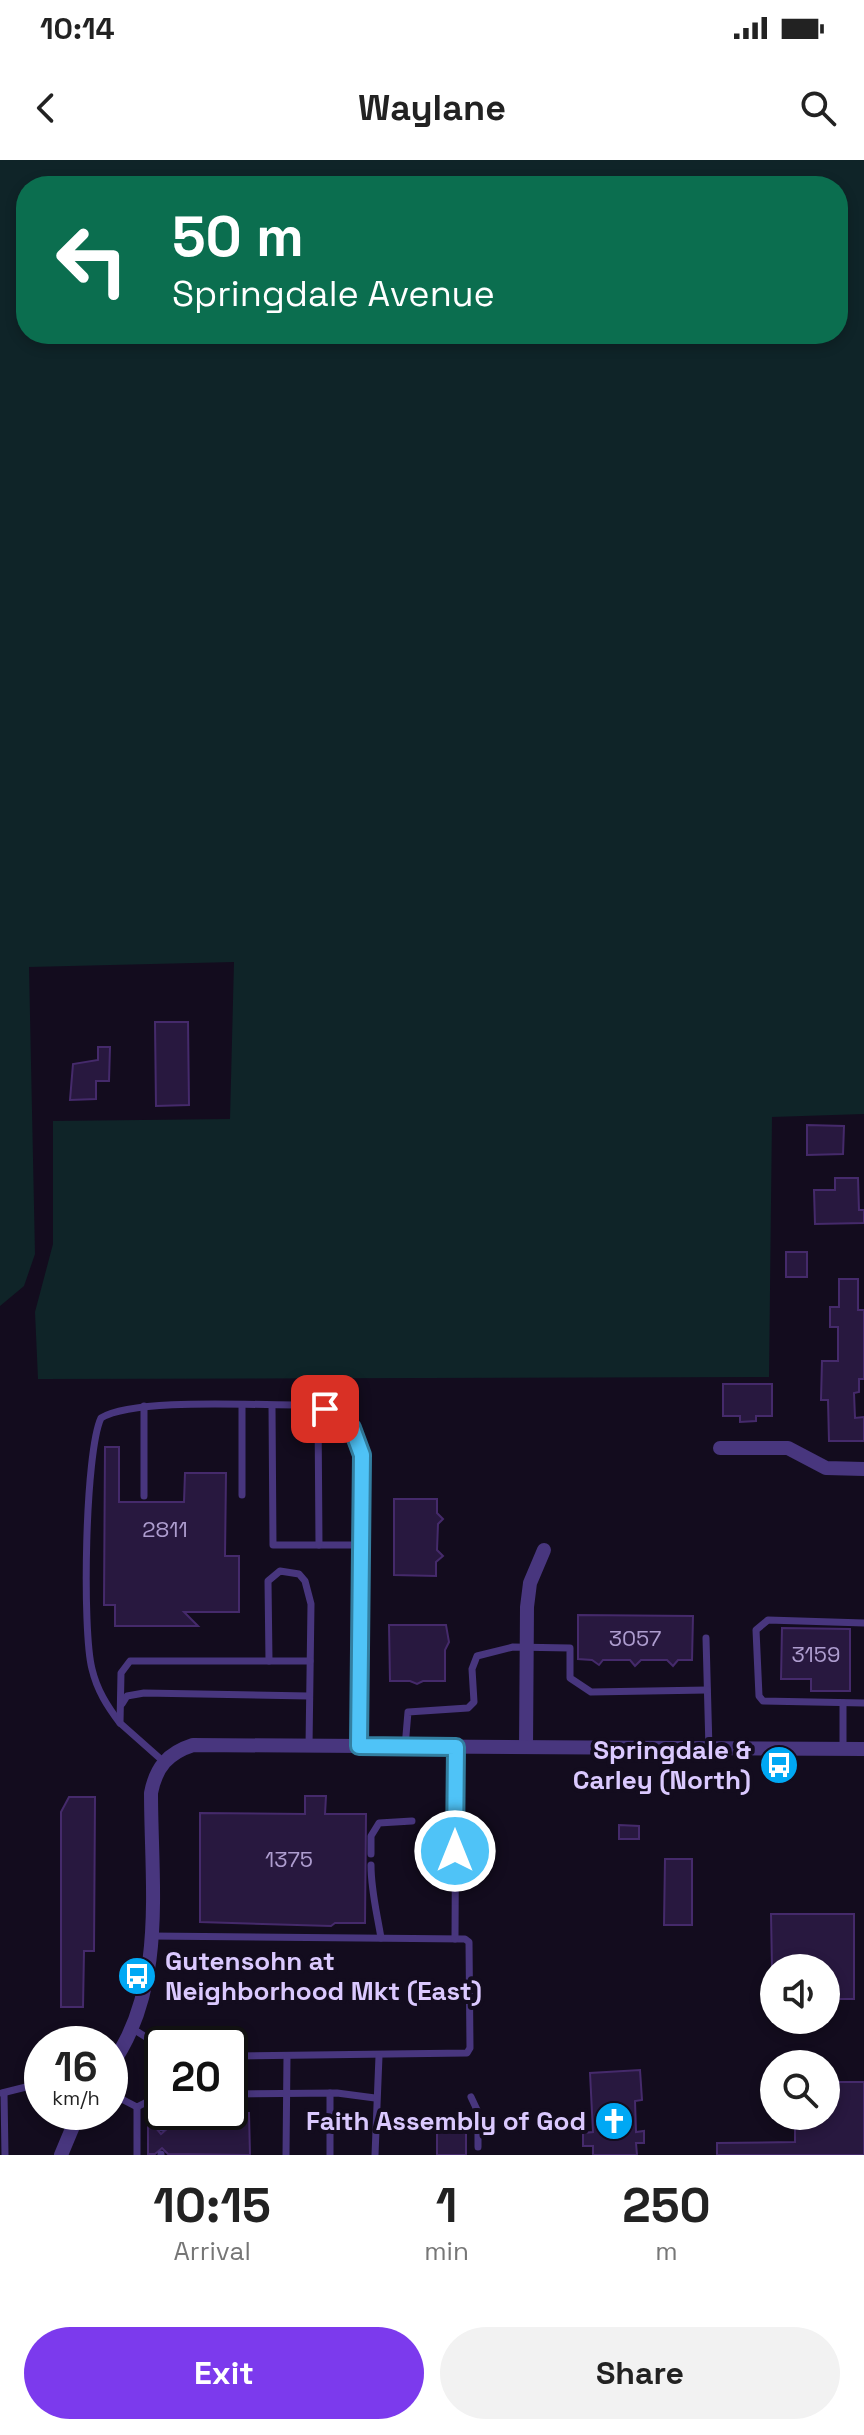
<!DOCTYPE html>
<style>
:root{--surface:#fff;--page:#f2f2f2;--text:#222;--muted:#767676;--accent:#7c3aed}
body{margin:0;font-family:"Space Grotesk",sans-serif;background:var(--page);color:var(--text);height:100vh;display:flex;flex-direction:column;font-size:30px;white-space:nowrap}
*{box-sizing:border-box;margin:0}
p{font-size:26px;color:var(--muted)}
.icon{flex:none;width:44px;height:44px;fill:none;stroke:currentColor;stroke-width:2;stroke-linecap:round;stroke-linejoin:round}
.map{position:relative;height:1995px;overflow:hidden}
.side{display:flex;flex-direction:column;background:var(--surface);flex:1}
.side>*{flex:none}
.top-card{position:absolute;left:16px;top:16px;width:832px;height:168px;border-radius:32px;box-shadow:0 4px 12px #0003;background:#0b6e4f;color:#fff;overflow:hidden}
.buttons{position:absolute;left:760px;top:1794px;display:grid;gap:16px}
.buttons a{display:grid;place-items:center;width:80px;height:80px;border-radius:50%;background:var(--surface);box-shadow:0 4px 12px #0003;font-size:40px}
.speed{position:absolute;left:24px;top:1866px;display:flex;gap:16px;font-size:40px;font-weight:700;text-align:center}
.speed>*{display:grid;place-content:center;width:104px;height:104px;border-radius:50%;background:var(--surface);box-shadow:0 4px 12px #0003;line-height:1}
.speed small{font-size:20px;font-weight:400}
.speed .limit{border:4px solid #111;border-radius:12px;background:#fff;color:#111}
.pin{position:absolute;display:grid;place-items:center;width:68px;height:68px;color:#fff;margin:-34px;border-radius:16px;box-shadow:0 4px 12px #0006}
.me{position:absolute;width:88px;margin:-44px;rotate:0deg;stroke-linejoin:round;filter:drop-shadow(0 0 6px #0008)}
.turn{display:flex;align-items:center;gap:28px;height:168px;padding:0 24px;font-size:36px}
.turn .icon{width:104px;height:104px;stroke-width:2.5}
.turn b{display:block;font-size:56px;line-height:68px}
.eta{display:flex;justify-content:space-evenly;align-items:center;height:136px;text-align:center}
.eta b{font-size:48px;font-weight:700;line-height:56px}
.primary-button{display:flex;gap:16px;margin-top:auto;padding:16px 24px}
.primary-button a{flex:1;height:92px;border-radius:48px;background:var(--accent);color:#fff;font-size:32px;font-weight:700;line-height:92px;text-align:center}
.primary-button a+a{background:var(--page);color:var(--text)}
.status{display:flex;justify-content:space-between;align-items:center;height:56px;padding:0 40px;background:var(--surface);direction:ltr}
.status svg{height:22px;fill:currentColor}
header{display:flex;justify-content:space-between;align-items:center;height:104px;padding:0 24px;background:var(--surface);font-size:36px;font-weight:700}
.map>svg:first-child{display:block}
.green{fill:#0f2428;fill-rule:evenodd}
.building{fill:#28183f;stroke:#452a6b;stroke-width:2}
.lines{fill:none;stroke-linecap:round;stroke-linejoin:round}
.lane{stroke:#48367e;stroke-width:7}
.street{stroke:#48367e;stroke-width:14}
.route-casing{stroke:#337fa1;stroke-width:20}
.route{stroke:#4fc3f7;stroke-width:14}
.labels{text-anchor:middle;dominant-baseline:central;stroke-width:8;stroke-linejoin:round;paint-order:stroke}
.number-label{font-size:22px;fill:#ae9dcf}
.poi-label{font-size:26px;font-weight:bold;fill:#dbc9ff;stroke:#130c1e;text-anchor:end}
</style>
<div class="status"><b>10:14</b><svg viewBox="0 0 49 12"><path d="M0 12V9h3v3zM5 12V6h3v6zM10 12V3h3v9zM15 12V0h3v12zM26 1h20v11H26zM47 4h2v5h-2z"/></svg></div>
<header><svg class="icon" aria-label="back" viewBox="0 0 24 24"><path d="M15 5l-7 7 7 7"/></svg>Waylane<svg class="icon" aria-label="search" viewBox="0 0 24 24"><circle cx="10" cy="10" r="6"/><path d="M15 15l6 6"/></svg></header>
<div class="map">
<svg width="864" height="1995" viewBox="0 0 864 1995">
<rect width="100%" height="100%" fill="#130c1e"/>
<!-- green -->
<path class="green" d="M0 0H864V954L772 957 769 1217 38 1219 35 1152 53 1084V961L230 959 234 802 29 807 35 1094 24 1126 0 1146ZM26 26H838V174H26Z"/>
<!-- building -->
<g class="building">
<polygon points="155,862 188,862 189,945 156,946"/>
<polygon points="98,887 110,887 109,921 96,921 96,939 70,940 73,904 98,900"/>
<polygon points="807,965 844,966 843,994 807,995"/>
<polygon points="835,1018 858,1018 859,1050 864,1050 864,1063 815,1064 814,1030 835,1030"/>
<rect x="786" y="1092" width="21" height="25"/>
<polygon points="839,1119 858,1119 858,1150 864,1150 864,1219 859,1219 859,1232 854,1233 855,1258 864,1257 864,1281 829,1281 828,1240 821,1240 822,1201 838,1201 838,1167 830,1167 830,1147 839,1147"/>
<polygon points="723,1224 772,1224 772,1256 756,1256 756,1261 740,1262 740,1256 723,1256"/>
<polygon points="105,1287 119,1287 119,1342 184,1342 185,1313 226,1313 225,1396 239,1396 239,1452 184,1452 198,1466 115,1466 115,1445 104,1445"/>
<polygon points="394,1339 437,1339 437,1353 443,1359 438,1364 437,1390 443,1396 436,1402 436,1416 394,1415"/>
<polygon points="578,1455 693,1456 692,1500 678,1500 673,1506 667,1500 641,1500 635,1506 630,1500 603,1500 599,1505 592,1500 578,1499"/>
<polygon points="389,1465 446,1465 449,1482 445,1490 445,1521 423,1521 417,1524 410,1521 390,1521"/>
<polygon points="782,1468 850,1469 850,1531 811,1531 811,1519 781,1519"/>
<polygon points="305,1636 326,1636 325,1654 366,1654 365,1763 335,1763 331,1766 200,1762 200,1653 305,1654"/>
<polygon points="69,1637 95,1637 94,1791 84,1791 83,1847 61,1847 61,1652"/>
<polygon points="619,1665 639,1666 639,1679 619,1679"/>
<polygon points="665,1699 692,1699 692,1765 664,1765"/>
<polygon points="771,1754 854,1754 854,1839 826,1839 826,1808 772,1808"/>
<polygon points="640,1910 642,1940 635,1941 636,1972 644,1971 644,1983 636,1983 637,1995 593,1995 593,1986 583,1986 583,1973 593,1972 590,1913"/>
<polygon points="826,1922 864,1922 864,1995 717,1995 717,1983 795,1982 795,1956 826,1956"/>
<polygon points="182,1952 249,1953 250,1995 168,1994 162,1988 155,1994 148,1994 148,1967 156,1968 161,1974 168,1968 182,1968"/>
<polygon points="466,1970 466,1995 437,1995 437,1971"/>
</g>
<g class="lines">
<!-- lane -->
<g class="lane">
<polyline points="242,1246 242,1335"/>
<polyline points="272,1246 273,1385 361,1385"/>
<polyline points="318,1248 319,1385"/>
<polyline points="144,1336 144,1246"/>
<polyline points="864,1463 768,1460 756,1470 759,1536 763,1541 864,1543"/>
<polyline points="706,1478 709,1589"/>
<polyline points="269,1501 268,1421 280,1411 299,1414 305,1421 311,1444 309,1586"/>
<polyline points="843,1543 843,1589"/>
<polyline points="122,1544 127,1536 144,1533 309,1536"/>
<path d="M120 1563C107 1546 97 1530 92 1509 82 1470 85 1292 101 1258 136 1237 262 1246 309 1245 339 1253 355 1265 362 1295L359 1586"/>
<polyline points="405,1587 408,1552 468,1548 474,1542 472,1509 477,1496 513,1487 570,1488 570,1518 591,1532 707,1530"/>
<polyline points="164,1602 120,1563 121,1513 130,1501 310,1501"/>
<polyline points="371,1694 371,1676 379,1663 412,1661"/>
<path d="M371 1705C371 1731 377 1753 381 1778"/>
<polyline points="151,1776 465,1779 469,1782 470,1888 467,1893 230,1896"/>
<polyline points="455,1779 456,1587"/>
<polyline points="133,1869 162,1887"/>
<polyline points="2,1933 42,1923"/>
<polyline points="4,1933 5,1995"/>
<polyline points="110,1933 137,1947 162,1934"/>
<polyline points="330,1933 330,1995"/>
<polyline points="162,1934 162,1968"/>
<polyline points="230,1934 337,1933 375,1938"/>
<polyline points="471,1937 478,1952 478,1987"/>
<polyline points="161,1994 161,1995"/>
<polyline points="137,1995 137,1947"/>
<polyline points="286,1995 287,1896"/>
<polyline points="375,1995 379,1896"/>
</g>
<!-- street -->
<g class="street">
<polyline points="720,1288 788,1288 826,1308 864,1309"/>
<polyline points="526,1587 527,1447 530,1423 544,1390"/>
<path d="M110 1907C167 1828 151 1725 151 1633 156 1607 168 1593 193 1585L864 1589"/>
<polyline points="61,1995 79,1952"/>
</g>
</g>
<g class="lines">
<defs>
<polyline id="route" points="325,1249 352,1268 362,1295 359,1586 456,1587 455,1691"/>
</defs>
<!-- route casing -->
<use href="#route" class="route-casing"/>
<!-- route -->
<use href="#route" class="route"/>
</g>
<!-- icons -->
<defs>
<symbol id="bus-disc" viewBox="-11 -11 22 22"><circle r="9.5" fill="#00a8f4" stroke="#130c1e"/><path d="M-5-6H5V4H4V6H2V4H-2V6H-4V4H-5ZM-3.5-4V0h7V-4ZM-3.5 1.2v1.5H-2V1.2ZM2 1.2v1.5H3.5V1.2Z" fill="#fff"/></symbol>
<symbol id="church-disc" viewBox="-11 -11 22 22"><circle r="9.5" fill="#00a8f4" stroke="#130c1e"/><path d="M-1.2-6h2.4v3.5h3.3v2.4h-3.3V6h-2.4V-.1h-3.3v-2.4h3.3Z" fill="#fff"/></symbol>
</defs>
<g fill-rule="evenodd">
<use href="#bus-disc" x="757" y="1583" width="44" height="44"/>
<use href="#bus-disc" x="115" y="1794" width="44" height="44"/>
<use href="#church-disc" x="592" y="1939" width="44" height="44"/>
</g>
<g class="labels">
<!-- number labels -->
<g class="number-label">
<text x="165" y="1369">2811</text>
<text x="635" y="1478">3057</text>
<text x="816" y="1494">3159</text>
<text x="289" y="1699">1375</text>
</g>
<!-- poi labels -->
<g class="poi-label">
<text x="751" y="1590">Springdale &amp;<tspan x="751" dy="30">Carley (North)</tspan></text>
<text x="165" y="1801" text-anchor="start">Gutensohn at<tspan x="165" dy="30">Neighborhood Mkt (East)</tspan></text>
<text x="586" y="1961">Faith Assembly of God</text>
</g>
</g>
</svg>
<div class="buttons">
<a><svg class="icon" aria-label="sound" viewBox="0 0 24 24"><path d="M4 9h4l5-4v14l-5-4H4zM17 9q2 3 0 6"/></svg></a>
<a><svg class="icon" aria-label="search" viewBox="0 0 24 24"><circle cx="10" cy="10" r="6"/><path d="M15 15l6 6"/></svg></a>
</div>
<div class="speed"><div>16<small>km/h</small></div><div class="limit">20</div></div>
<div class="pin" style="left:325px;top:1249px;background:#d93025"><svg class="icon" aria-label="arrive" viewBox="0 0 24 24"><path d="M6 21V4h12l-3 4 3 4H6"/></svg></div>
<svg class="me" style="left:455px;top:1691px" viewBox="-20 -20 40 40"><circle r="17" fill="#4fc3f7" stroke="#fff" stroke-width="3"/><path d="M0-11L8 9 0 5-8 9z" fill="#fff"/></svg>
<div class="top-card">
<div class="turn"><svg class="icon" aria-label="left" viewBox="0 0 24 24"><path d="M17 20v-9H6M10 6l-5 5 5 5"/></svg><div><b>50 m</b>Springdale Avenue</div></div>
</div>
</div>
<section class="side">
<div class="eta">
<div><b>10:15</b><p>Arrival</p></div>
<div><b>1</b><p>min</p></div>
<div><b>250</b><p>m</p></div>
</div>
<div class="primary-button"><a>Exit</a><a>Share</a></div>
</section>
